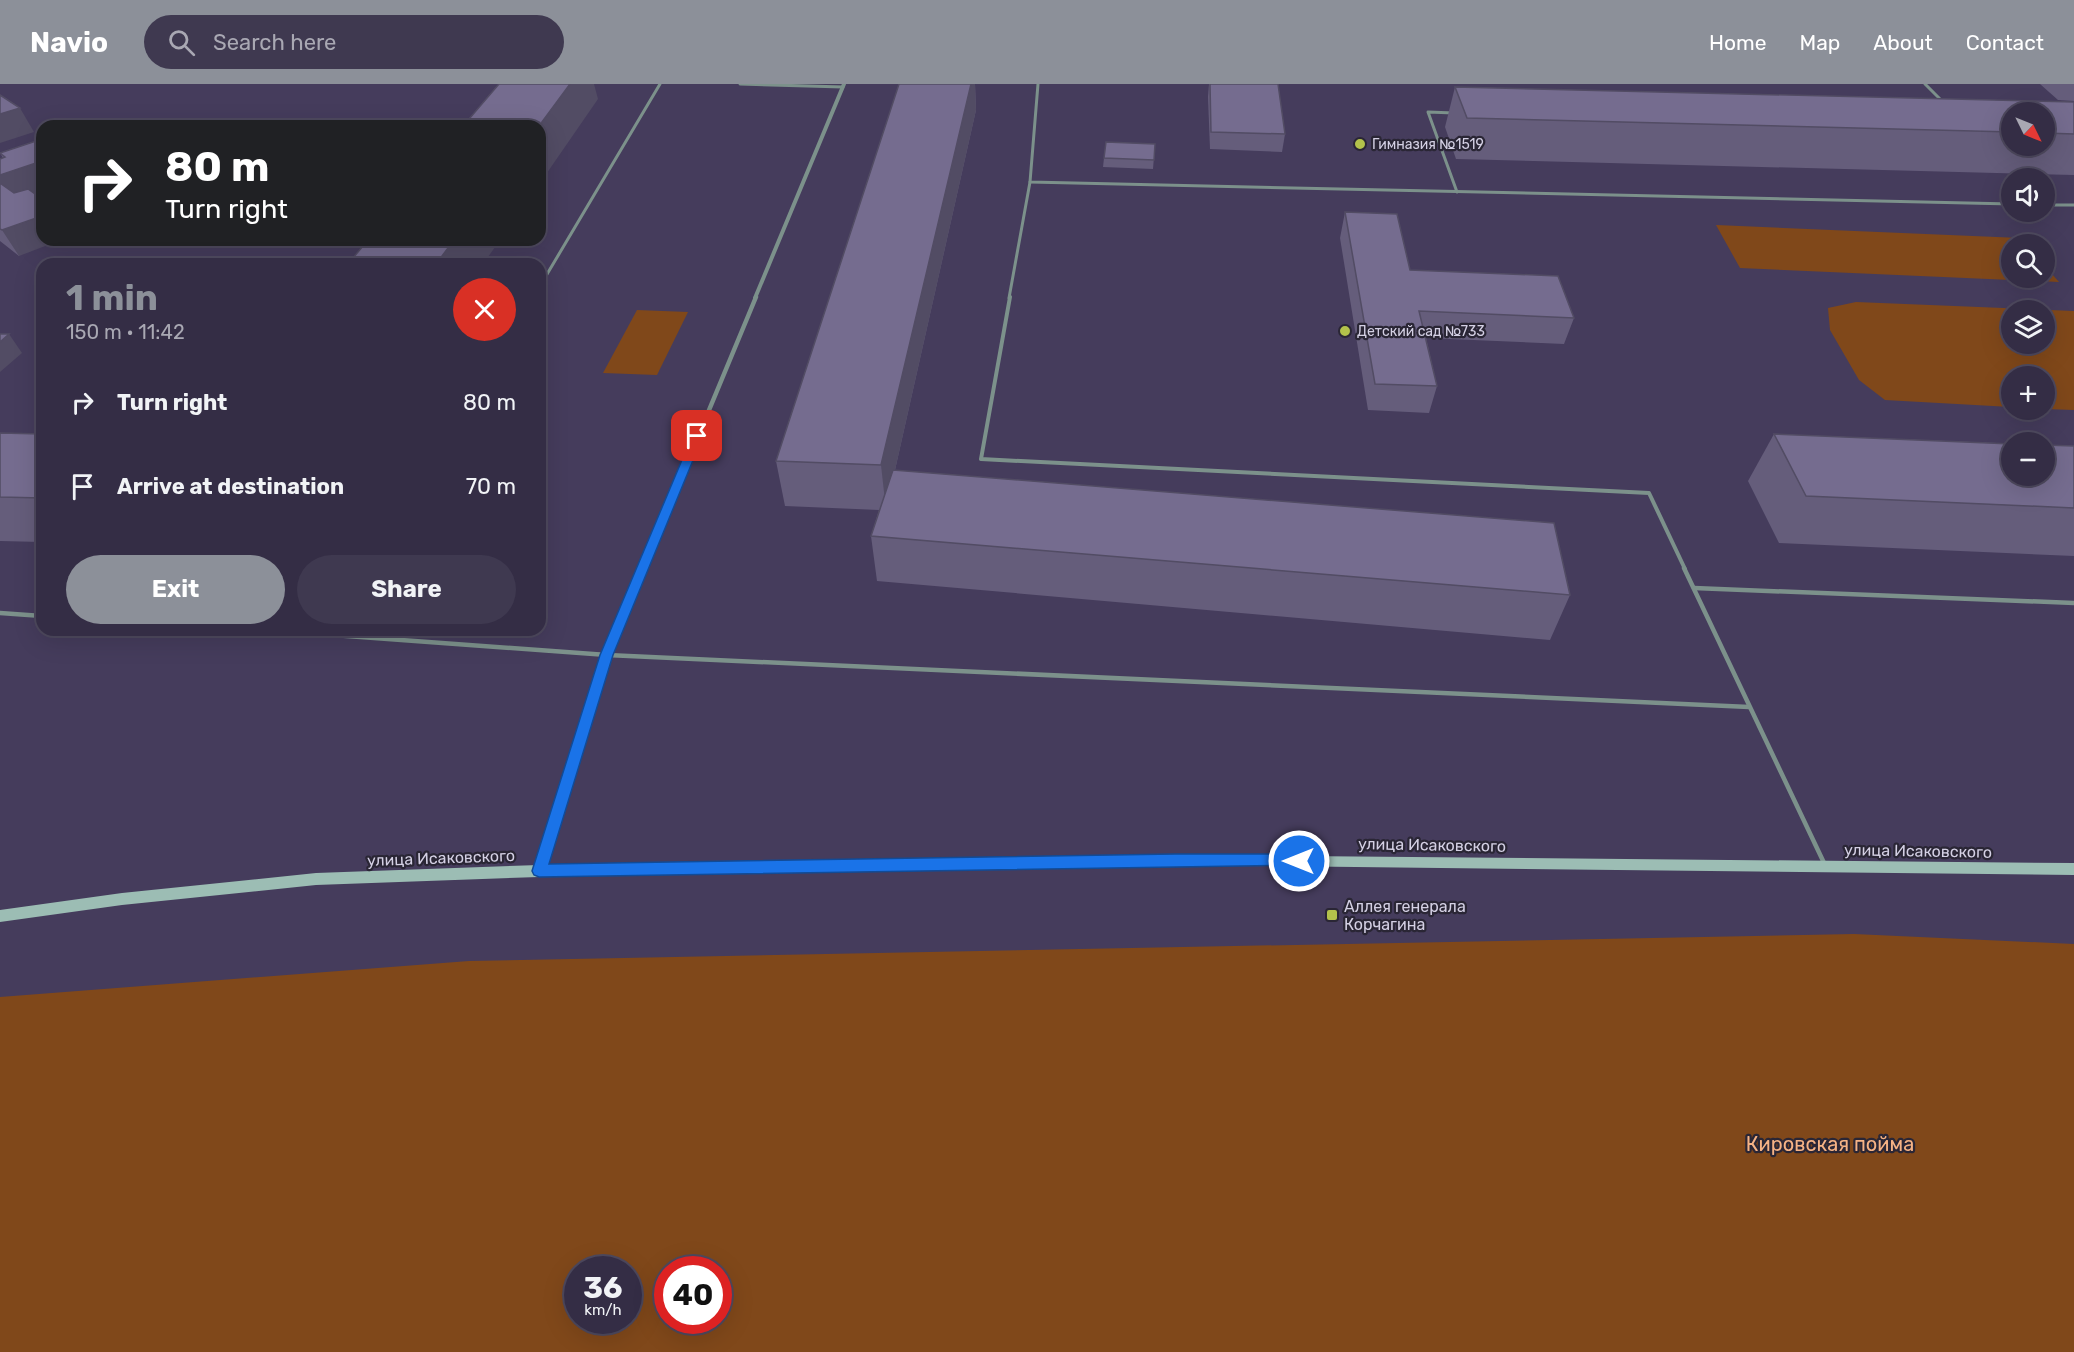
<!DOCTYPE html>
<meta charset="utf-8">
<style>
:root{--surface:#342d45;--page:#3f3950;--text:#f1f3f6;--muted:#a9a8b3;--line:#4e495e;--accent:#8c9099}
body{margin:0;font-family:Rubik,sans-serif;background:var(--page);color:var(--text);height:100vh;display:flex;flex-direction:column;font-size:22px;white-space:nowrap}
*{box-sizing:border-box;margin:0}
p{font-size:20px;color:var(--muted)}
.icon{flex:none;width:33px;height:33px;fill:none;stroke:currentColor;stroke-width:2;stroke-linecap:round;stroke-linejoin:round}
.map{position:relative;flex:1;overflow:hidden}
.details{position:absolute;left:36px;top:174px;width:510px;height:378px;display:flex;flex-direction:column;background:var(--surface);border-radius:18px;box-shadow:0 6px 24px #0002,0 0 0 2px var(--line)}
.details>*{flex:none}
.guide{position:absolute;left:36px;top:36px;width:510px;height:126px;border-radius:18px;box-shadow:0 6px 24px #0002,0 0 0 2px var(--line);background:#202124;color:#fff;overflow:hidden}
.needle{width:39px;rotate:133deg}
.controls{position:absolute;left:2001px;top:18px;display:grid;gap:12px}
.controls a{display:grid;place-items:center;width:54px;height:54px;border-radius:50%;background:var(--surface);box-shadow:0 6px 24px #0002,0 0 0 2px var(--line);font-size:30px}
.speed{position:absolute;left:564px;top:1172px;display:flex;gap:12px;font-size:30px;font-weight:700;text-align:center}
.speed>*{display:grid;place-content:center;width:78px;height:78px;border-radius:50%;background:var(--surface);box-shadow:0 6px 24px #0002,0 0 0 2px var(--line);line-height:1}
.speed small{font-size:15px;font-weight:400}
.speed .limit{border:9px solid #d22;background:#fff;color:#111}
.pin{position:absolute;display:grid;place-items:center;width:51px;height:51px;color:#fff;margin:-26px;border-radius:12px;box-shadow:0 3px 9px #0006}
.me{position:absolute;width:66px;margin:-33px;rotate:270deg;stroke-linejoin:round;filter:drop-shadow(0 0 4px #0008)}
.turn{display:flex;align-items:center;gap:21px;height:126px;padding:0 30px;font-size:27px}
.turn .icon{width:78px;height:78px;stroke-width:2.5}
.turn b{display:block;font-size:42px;line-height:51px}
.round{display:grid;place-items:center;flex:none;width:63px;height:63px;border-radius:32px;background:var(--page)}
.head{display:flex;align-items:center;justify-content:space-between;height:102px;padding:0 30px}
h1{font-size:36px;font-weight:700;line-height:45px;color:var(--accent)}
.primary-button{display:flex;gap:12px;margin-top:auto;padding:12px 30px}
.primary-button a{flex:1;height:69px;border-radius:36px;background:var(--accent);color:#fff;font-size:24px;font-weight:700;line-height:69px;text-align:center}
.primary-button a+a{background:var(--page);color:var(--text)}
ul{padding:0;list-style:none}
li{display:flex;align-items:center;gap:18px;height:84px;padding:0 30px}
li div{flex:1}
li b{display:block;font-size:22px}
li em{font-style:normal}
header{display:flex;align-items:center;gap:36px;box-sizing:border-box;height:84px;padding:0 30px;background:var(--accent);color:#fff}
header strong{font-size:28px}
nav{display:flex;gap:33px;margin-inline-start:auto;font-size:21px}
.search{width:420px;height:54px;background:var(--page);display:flex;align-items:center;gap:15px;box-sizing:border-box;padding:0 21px;border-radius:33px;color:var(--muted);font-size:22px}
.map>svg:first-child{display:block}
.green{fill:#80481a;fill-rule:evenodd}
.lines{fill:none;stroke-linecap:round;stroke-linejoin:round}
.lane-far2{stroke:#7c918b;stroke-width:3}
.lane-far1{stroke:#7c918b;stroke-width:4}
.lane{stroke:#7c918b;stroke-width:4.5}
.street-far2{stroke:#7c918b;stroke-width:4}
.street-far1{stroke:#7c918b;stroke-width:4.5}
.street{stroke:#7c918b;stroke-width:6}
.secondary{fill:#9cbdb4;fill-rule:evenodd}
.wall{fill:#655d7b;fill-rule:evenodd}
.shaded-wall{fill:#524c64}
.building{fill:#756c8f;stroke:#524c64;stroke-width:1.5}
.route{fill:#1a73e8;stroke:#114b97;stroke-width:1.5}
.poi-dot{fill:#b3c24b;stroke:#2a2635;stroke-width:2}
.labels{text-anchor:middle;dominant-baseline:central;stroke-width:4.5;stroke-linejoin:round;paint-order:stroke}
.far-poi-label{font-size:14px;fill:#d4d0e4;stroke:#2a2635;text-anchor:start}
.street-label{font-size:16px;fill:#d4d0e4;stroke:#2a2635}
.poi-label{font-size:16px;fill:#d4d0e4;stroke:#2a2635;text-anchor:start}
.near-park-label{font-size:20px;fill:#f6b385;stroke:#2a2635}
</style>
<header>
<strong>Navio</strong>
<div class="search"><svg class="icon" aria-label="search" viewBox="0 0 24 24"><circle cx="10" cy="10" r="6"/><path d="M15 15l6 6"/></svg>Search here</div>
<nav><a>Home</a><a>Map</a><a>About</a><a>Contact</a></nav>
</header>
<div class="map">
<svg width="2074" height="1268" viewBox="0 0 2074 1268">
<rect width="100%" height="100%" fill="#453c5c"/>
<!-- green -->
<g class="green">
<polygon points="1716,141 2020,154 2026,160 2012,160 2012,194 2044,194 2045,182 2059,198 1740,184"/>
<path d="M1856 218 2074 227V326L2045 325 2044 292H2012L2011 323 1885 316 1859 296 1830 246 1828 224ZM2012 226H2044V260H2012Z"/>
<polygon points="637,226 688,228 657,291 603,289"/>
<path d="M1854 850 2074 860V1268H0V913L469 877ZM578 1185H628V1236H578ZM668 1185H718V1236H668Z"/>
</g>
<g class="lines">
<!-- lane-far2 -->
<g class="lane-far2">
<polyline points="740,0 843,3"/>
<polyline points="1038,0 1030,98 2012,120"/>
<polyline points="1925,0 1944,19"/>
<polyline points="1454,29 1428,28 1457,108"/>
<polyline points="2044,121 2074,121"/>
<polyline points="540,202 660,0"/>
<polyline points="1009,214 1030,98"/>
</g>
<!-- lane-far1 -->
<polyline class="lane-far1" points="1010,213 981,375 1649,409 1685,485"/>
<!-- lane -->
<g class="lane">
<polyline points="1684,484 1825,781"/>
<polyline points="1694,504 2074,519"/>
<polyline points="0,529 42,532"/>
<polyline points="259,546 333,551"/>
<polyline points="336,546 333,551 607,571 1749,623"/>
</g>
<!-- street-far2 -->
<polyline class="street-far2" points="755,214 844,0"/>
<!-- street-far1 -->
<polyline class="street-far1" points="643,485 756,213"/>
<!-- street -->
<polyline class="street" points="539,787 607,571 643,484"/>
<!-- secondary -->
<polygon class="secondary" points="1175,771 2074,779 2074,791 1175,781 539,793 316,801 122,821 0,838 0,826 122,809 316,789 539,781"/>
</g>
<!-- wall -->
<g class="wall">
<polygon points="971,0 975,0 976,26 895,386 1570,511 1550,556 877,497 871,452 879,426 785,422 776,377"/>
<polygon points="1209,0 1278,0 1285,50 1282,68 1210,65 1208,13"/>
<polygon points="2040,0 2074,0 2074,17 2058,16"/>
<path d="M1455 3 2074 18V91L1456 75 1445 43ZM2012 28H2044V62H2012Z"/>
<polygon points="42,55 42,107 35,110 19,172 0,157 0,75 3,74 0,69"/>
<polygon points="1155,60 1153,85 1103,83 1104,74"/>
<polygon points="1345,128 1410,186 1574,234 1564,260 1426,254 1437,302 1429,329 1368,326 1340,154"/>
<polygon points="0,349 42,350 42,458 0,457"/>
<polygon points="1774,350 2074,362 2074,472 1779,459 1748,397"/>
</g>
<!-- shaded-wall -->
<g class="shaded-wall">
<polygon points="570,0 594,0 598,15 540,99 540,42 539,42"/>
<polygon points="971,0 975,0 976,26 886,426 881,381"/>
<polygon points="20,24 34,48 0,59 0,30"/>
<polygon points="42,77 42,107 9,119 0,105 0,91"/>
<polygon points="42,132 42,156 61,156 19,172 2,146"/>
<polygon points="454,156 500,156 483,180 436,180"/>
<polygon points="9,250 22,269 0,288 0,258"/>
</g>
<!-- building -->
<g class="building">
<polygon points="499,0 570,0 539,42 463,42"/>
<polygon points="899,0 971,0 881,381 776,377"/>
<polygon points="1210,0 1278,0 1285,50 1211,48"/>
<polygon points="1455,3 2074,18 2074,50 2044,49 2044,28 2012,28 2012,48 1467,34"/>
<polygon points="0,11 20,24 0,30"/>
<polygon points="42,55 42,77 0,91 0,75 5,73 0,69"/>
<polygon points="1106,58 1155,60 1154,76 1104,74"/>
<polygon points="0,99 14,109 28,105 42,115 42,132 2,146 0,145"/>
<polygon points="1345,128 1397,130 1410,186 1558,192 1574,234 1419,227 1437,302 1375,300"/>
<polygon points="368,156 454,156 436,180 348,180"/>
<polygon points="0,250 9,250 0,258"/>
<polygon points="0,349 42,350 42,414 0,413"/>
<polygon points="1774,350 2012,360 2012,392 2044,392 2044,361 2074,362 2074,424 1806,412"/>
<polygon points="893,386 1554,439 1570,511 871,452"/>
</g>
<!-- route -->
<polygon class="route" points="697,349 703,352 613,571 549,780 1175,770 1299,770 1305,772 1307,777 1305,781 539,793 534,791 532,787 600,571 692,352"/>
<!-- markers -->
<g class="poi-dot">
<circle cx="1360" cy="60" r="6"/>
<circle cx="1345" cy="247" r="6"/>
<rect x="1326" y="825" width="12" height="12" rx="3"/>
</g>
<g class="labels">
<!-- far-poi labels -->
<g class="far-poi-label">
<text x="1372" y="60">Гимназия №1519</text>
<text x="1357" y="247">Детский сад №733</text>
</g>
<!-- street labels -->
<g class="street-label">
<text transform="translate(1432 761) rotate(1)">улица Исаковского</text>
<text transform="translate(1918 767) rotate(1)">улица Исаковского</text>
<text transform="translate(441 774) rotate(-2)">улица Исаковского</text>
</g>
<!-- poi labels -->
<g class="poi-label">
<text x="1344" y="822">Аллея генерала<tspan x="1344" dy="18">Корчагина</tspan></text>
</g>
<!-- near-park labels -->
<g class="near-park-label">
<text x="1830" y="1060">Кировская пойма</text>
</g>
</g>
</svg>
<div class="controls">
<a><svg class="needle" viewBox="-14 -14 28 28"><path d="M0-13l5 13h-10z" fill="#e53935"/><path d="M0 13l5-13h-10z" fill="#a9a8b3"/></svg></a>
<a><svg class="icon" aria-label="sound" viewBox="0 0 24 24"><path d="M4 9h4l5-4v14l-5-4H4zM17 9q2 3 0 6"/></svg></a>
<a><svg class="icon" aria-label="search" viewBox="0 0 24 24"><circle cx="10" cy="10" r="6"/><path d="M15 15l6 6"/></svg></a>
<a><svg class="icon" aria-label="layers" viewBox="0 0 24 24"><path d="M12 4l9 5-9 5-9-5zM3 14l9 5 9-5"/></svg></a>
<a>+</a>
<a>−</a>
</div>
<div class="speed"><div>36<small>km/h</small></div><div class="limit">40</div></div>
<div class="pin" style="left:697px;top:352px;background:#d93025"><svg class="icon" aria-label="arrive" viewBox="0 0 24 24"><path d="M6 21V4h12l-3 4 3 4H6"/></svg></div>
<svg class="me" style="left:1299px;top:777px" viewBox="-20 -20 40 40"><circle r="17" fill="#1a73e8" stroke="#fff" stroke-width="3"/><path d="M0-11L8 9 0 5-8 9z" fill="#fff"/></svg>
<div class="guide">
<div class="turn"><svg class="icon" aria-label="right" viewBox="0 0 24 24"><path d="M7 20v-9h11M14 6l5 5-5 5"/></svg><div><b>80 m</b>Turn right</div></div>
</div>
<section class="details">
<div class="head"><div><h1>1 min</h1><p>150 m · 11:42</p></div><a class="round" style="background:#d93025;color:#fff"><svg class="icon" aria-label="close" viewBox="0 0 24 24"><path d="M6 6l12 12M18 6L6 18"/></svg></a></div>
<ul>
<li><svg class="icon" aria-label="right" viewBox="0 0 24 24"><path d="M7 20v-9h11M14 6l5 5-5 5"/></svg><div><b>Turn right</b></div><em>80 m</em></li>
<li><svg class="icon" aria-label="arrive" viewBox="0 0 24 24"><path d="M6 21V4h12l-3 4 3 4H6"/></svg><div><b>Arrive at destination</b></div><em>70 m</em></li>
</ul>
<div class="primary-button"><a>Exit</a><a>Share</a></div>
</section>
</div>
